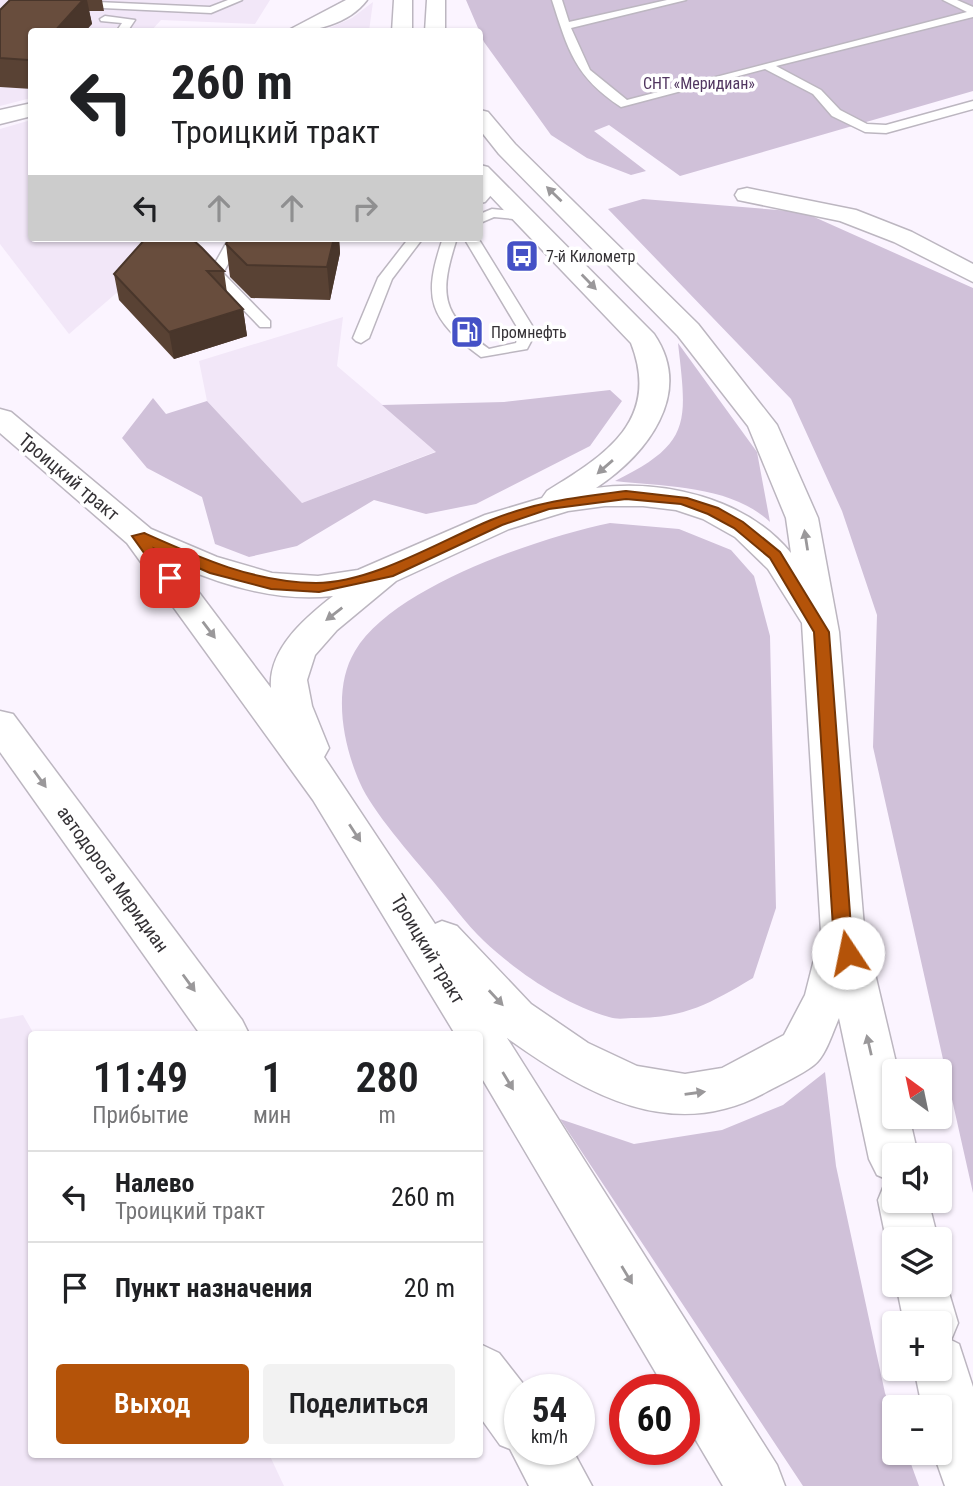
<!DOCTYPE html>
<html lang="ru">
<meta charset="utf-8">
<style>
:root{--surface:#fff;--page:#f2f2f2;--text:#202124;--muted:#757577;--line:#e0e0e0;--accent:#b45309}
body{margin:0;font-family:"Roboto Condensed",sans-serif;background:var(--page);color:var(--text);height:100vh;display:flex;flex-direction:column;font-size:26px;white-space:nowrap}
*{box-sizing:border-box;margin:0}
p{font-size:23px;color:var(--muted)}
.icon{flex:none;width:38px;height:38px;fill:none;stroke:currentColor;stroke-width:2;stroke-linecap:round;stroke-linejoin:round}
.map{position:relative;flex:1;overflow:hidden}
.sheet{position:absolute;left:28px;top:1031px;width:455px;height:427px;display:flex;flex-direction:column;background:var(--surface);border-radius:7px;box-shadow:0 2px 5px #0004}
.sheet>*{flex:none}
.top-card{position:absolute;left:28px;top:28px;width:455px;height:214px;border-radius:7px;box-shadow:0 2px 5px #0004;background:#fff;color:var(--text);overflow:hidden}
.needle{width:46px;rotate:327deg}
.controls{position:absolute;left:882px;top:1059px;display:grid;gap:14px}
.controls a{display:grid;place-items:center;width:70px;height:70px;border-radius:7px;background:var(--surface);box-shadow:0 2px 5px #0004;font-size:35px}
.speed{position:absolute;left:504px;top:1374px;display:flex;gap:14px;font-size:35px;font-weight:700;text-align:center}
.speed>*{display:grid;place-content:center;width:91px;height:91px;border-radius:50%;background:var(--surface);box-shadow:0 2px 5px #0004;line-height:1}
.speed small{font-size:18px;font-weight:400}
.speed .limit{border:10px solid #d22;background:#fff;color:#111}
.pin{position:absolute;display:grid;place-items:center;width:60px;height:60px;color:#fff;margin:-30px;border-radius:14px;box-shadow:0 4px 10px #0006}
.me{position:absolute;width:77px;margin:-38px;rotate:349deg;stroke-linejoin:round;filter:drop-shadow(0 0 5px #0008)}
.turn{display:flex;align-items:center;gap:24px;height:147px;padding:0 28px;font-size:32px}
.turn .icon{width:91px;height:91px;stroke-width:2.5}
.turn b{display:block;font-size:49px;line-height:60px}
.lanes{display:flex;align-items:center;height:66px;padding:0 28px;background:#0003;justify-content:center;gap:35px;direction:ltr}
.lanes .off{opacity:.35}
.eta{display:flex;justify-content:space-evenly;align-items:center;height:119px;text-align:center}
.eta b{font-size:42px;font-weight:600;line-height:49px}
.button{display:flex;gap:14px;margin-top:auto;padding:14px 28px}
.button a{flex:1;height:80px;border-radius:7px;background:var(--accent);color:#fff;font-size:28px;font-weight:600;line-height:80px;text-align:center}
.button a+a{background:var(--page);color:var(--text)}
ul{padding:0;list-style:none}
li{display:flex;align-items:center;gap:21px;height:91px;padding:0 28px;border-top:2px solid var(--line)}
li div{flex:1}
li b{display:block;font-size:26px}
li em{font-style:normal}
.map>svg:first-child{display:block}
.built{fill:#f2e7f8}
.green{fill:#d0c1d9}
.lines{fill:none;stroke-linecap:round;stroke-linejoin:round}
.lane-casing{stroke:#bcb6c0;stroke-width:3}
.street-casing{stroke:#bcb6c0;stroke-width:3}
.primary-casing{stroke:#bcb6c0;stroke-width:3}
.lane{fill:#fff;fill-rule:evenodd}
.street{fill:#fff;fill-rule:evenodd}
.primary{fill:#fff;fill-rule:evenodd}
.wall{fill:#594234}
.shaded-wall{fill:#49362b}
.building{fill:#684d3d;stroke:#49362b;stroke-width:2}
.oneway{fill:#9a989a}
.route{fill:#b45309;stroke:#753606;stroke-width:2}
.labels{text-anchor:middle;dominant-baseline:central;stroke-width:7;stroke-linejoin:round;paint-order:stroke}
.far-park-label{font-size:16px;fill:#513660;stroke:#fff}
.far-poi-label{font-size:16px;fill:#353236;stroke:#fff;text-anchor:start}
.street-label{font-size:19px;fill:#353236;stroke:#fff}
</style>
<div class="map">
<svg width="973" height="1486" viewBox="0 0 973 1486">
<rect width="100%" height="100%" fill="#fbf4ff"/>
<!-- built -->
<g class="built">
<polygon points="0,0 270,0 255,24 161,20 151,31 32,32 31,98 0,106"/>
<polygon points="373,2 369,31 323,31 352,18"/>
<polygon points="31,120 32,238 180,238 69,334 0,244 0,129"/>
<polygon points="343,317 337,366 437,451 302,503 207,401 199,361"/>
<polygon points="23,1015 34,1034 32,1454 269,1454 284,1486 0,1486 0,1019"/>
</g>
<!-- green -->
<g class="green">
<polygon points="466,0 973,0 973,91 680,176 609,125 594,131 646,171 631,175 587,158 551,135 484,42"/>
<polygon points="643,199 803,212 973,288 973,1193 873,747 877,615 842,511 791,399 608,209"/>
<path d="M678 343 757 452 770 522C731 485 666 487 615 481 692 443 687 423 678 343Z"/>
<polygon points="610,390 622,401 590,446 476,504 426,514 374,500 297,546 249,557 215,544 202,497 147,468 122,438 153,398 166,414 207,401 302,503 436,452 382,405 504,402"/>
<path d="M610 523 679 529 731 550 754 576 770 636 776 908 753 978C711 1003 685 1018 635 1018 627 1018 617 1020 609 1017 564 1004 518 973 484 941 465 923 449 900 432 880 412 856 372 811 360 783 343 745 332 689 355 651 394 586 539 538 610 523Z"/>
<polygon points="825,1072 836,1166 885,1393 894,1418 894,1452 907,1453 919,1486 803,1486 560,1119 634,1144 722,1130 783,1105"/>
</g>
<g class="lines">
<defs>
<g id="lane">
<polygon points="51,0 210,7 228,0 242,0 211,13 59,6"/>
<path d="M552 0H562L569 22 667 0H686L571 28 590 70 627 100 967 12 943 0H957L973 7V17L776 66 821 90 840 110 867 124 886 125 973 101V109L886 133 865 132 832 116 813 94 765 69 621 107C575 77 568 50 552 0Z"/>
<polygon points="105,16 135,20 127,32 116,32 122,23 101,21 100,19"/>
<polygon points="487,183 499,186 485,202 480,203 480,192"/>
<polygon points="492,209 524,212 531,216 524,220 494,217 480,223 480,214"/>
<polygon points="235,238 256,238 238,246 223,273 270,321 270,327 260,327 209,274 228,240"/>
<polygon points="409,238 423,238 392,279 369,338 361,343 356,341 353,338 378,278"/>
<path d="M443 238H457C439 294 440 313 489 349L516 343 520 332 464 238H478L536 332 527 349 481 357C429 319 422 299 443 238Z"/>
</g>
<polygon id="street" points="747,188 856,210 912,232 973,264 973,282 894,242 840,221 738,200 735,195 738,190"/>
<g id="primary">
<path d="M346 0H367C349 24 314 32 285 32Z"/>
<polygon points="394,0 412,0 412,32 392,32"/>
<polygon points="427,0 445,0 445,32 425,32"/>
<polygon points="32,103 32,116 0,124 0,110"/>
<path d="M480 110 488 112 515 144 698 324 777 425 818 518 839 632 864 927 898 1071H894V1116H909L918 1155H894V1200H928L938 1239H894V1257L886 1239 878 1200 885 1183 891 1181 877 1175 869 1159 839 1018C833 1031 826 1056 814 1065 801 1075 783 1083 768 1091 673 1145 586 1094 507 1038L777 1465 785 1486H723L684 1420V1390H666L480 1075V1034H455L313 800 127 543 0 433V409L11 412 151 529 217 557 272 573 318 576 358 570 485 515 542 498 547 491C606 455 661 420 631 343L480 185V165L488 167 654 334C695 394 646 455 596 488 663 479 746 498 791 553L786 518 748 426 678 336 499 154 480 130ZM605 506H643L676 510 703 519 735 537 768 569 802 623 821 932 805 995 784 1035 722 1068 685 1074 637 1066 588 1043 531 1004 457 926 442 921 435 924 324 757 329 748 312 706 307 680 315 655 337 630 396 581 509 529 568 511ZM179 566C228 587 280 602 333 596 305 618 268 649 271 688Z"/>
<polygon points="0,711 13,714 242,1020 249,1034 200,1034 0,752"/>
<polygon points="941,1266 958,1323 951,1340 959,1344 973,1387 973,1486 945,1486 933,1452 940,1452 940,1407 922,1407 914,1368 940,1368 940,1323 904,1323 896,1284 940,1284"/>
<polygon points="480,1344 499,1353 528,1390 520,1390 520,1449 572,1449 592,1486 529,1486 510,1449 500,1445 480,1417"/>
</g>
</defs>
<!-- lane casing -->
<use href="#lane" class="lane-casing"/>
<!-- street casing -->
<use href="#street" class="street-casing"/>
<!-- primary casing -->
<use href="#primary" class="primary-casing"/>
<!-- lane -->
<use href="#lane" class="lane"/>
<!-- street -->
<use href="#street" class="street"/>
<!-- primary -->
<use href="#primary" class="primary"/>
</g>
<!-- wall -->
<g class="wall">
<polygon points="10,0 102,0 104,11 89,11 92,24 32,32 32,89 0,87 0,10"/>
<polygon points="146,238 224,271 227,293 243,309 247,336 174,359 119,300 114,274"/>
<polygon points="229,238 339,238 340,253 330,300 251,298 230,277 226,244"/>
</g>
<!-- shaded-wall -->
<g class="shaded-wall">
<polygon points="83,0 87,0 92,24 85,32 54,32"/>
<polygon points="32,56 32,76 28,60"/>
<polygon points="334,238 339,238 340,253 330,300 327,267"/>
<polygon points="243,309 247,336 174,359 169,332"/>
</g>
<!-- building -->
<g class="building">
<polygon points="10,0 83,0 54,32 32,32 32,56 28,60 0,58 0,10"/>
<polygon points="146,238 191,238 202,248 224,271 207,271 243,309 169,332 114,274"/>
<polygon points="229,238 334,238 327,267 247,265 226,244"/>
</g>
<!-- one-way arrows -->
<defs><path id="oneway-solid" d="M-6-.8H1V-3.2L6.5 0L1 3.2V.8H-6Z" transform="scale(1.75)"/></defs>
<g class="oneway">
<use href="#oneway-solid" transform="translate(554 194) rotate(-136)"/>
<use href="#oneway-solid" transform="translate(589 282) rotate(46)"/>
<use href="#oneway-solid" transform="translate(605 467) rotate(139)"/>
<use href="#oneway-solid" transform="translate(806 540) rotate(-99)"/>
<use href="#oneway-solid" transform="translate(334 614) rotate(142)"/>
<use href="#oneway-solid" transform="translate(209 630) rotate(53)"/>
<use href="#oneway-solid" transform="translate(40 779) rotate(54)"/>
<use href="#oneway-solid" transform="translate(355 833) rotate(57)"/>
<use href="#oneway-solid" transform="translate(189 983) rotate(54)"/>
<use href="#oneway-solid" transform="translate(496 998) rotate(47)"/>
<use href="#oneway-solid" transform="translate(869 1045) rotate(-103)"/>
<use href="#oneway-solid" transform="translate(508 1081) rotate(59)"/>
<use href="#oneway-solid" transform="translate(695 1093) rotate(-8)"/>
<use href="#oneway-solid" transform="translate(627 1275) rotate(59)"/>
</g>
<!-- route -->
<path class="route" d="M626 491 687 498 718 508 743 522 780 552 829 632 851 927 857 953 855 958H842L833 927 814 632 770 558 734 528 708 514 681 504 626 499 549 509 502 525 393 576 319 592 271 589 210 573 155 549 177 578 170 583 165 582 132 536 144 533C200 558 253 582 316 583 372 583 440 541 491 520 535 502 579 497 626 491Z"/>
<!-- icons -->
<defs>
<symbol id="bus-square" viewBox="-11 -11 22 22"><rect x="-9" y="-9" width="18" height="18" rx="4" fill="#4551c6" stroke="#fff"/><path d="M-5-6H5V4H4V6H2V4H-2V6H-4V4H-5ZM-3.5-4V0h7V-4ZM-3.5 1.2v1.5H-2V1.2ZM2 1.2v1.5H3.5V1.2Z" fill="#fff"/></symbol>
<symbol id="fuel-square" viewBox="-11 -11 22 22"><rect x="-9" y="-9" width="18" height="18" rx="4" fill="#4551c6" stroke="#fff"/><path d="M-5.5-6h7V0h2V4h1.3V-2.5L3-4.5l.8-.8L6-3V5H2.5V1h-1V6h-7ZM-4.2-4.7v3.2H.2V-4.7Z" fill="#fff"/></symbol>
</defs>
<g fill-rule="evenodd">
<use href="#bus-square" x="503" y="237" width="38" height="38"/>
<use href="#fuel-square" x="448" y="313" width="38" height="38"/>
</g>
<g class="labels">
<!-- far-park labels -->
<g class="far-park-label">
<text x="699" y="83">СНТ «Меридиан»</text>
</g>
<!-- far-poi labels -->
<g class="far-poi-label">
<text x="546" y="256">7-й Километр</text>
<text x="491" y="332">Промнефть</text>
</g>
<!-- street labels -->
<g class="street-label">
<text transform="translate(69 477) rotate(40)">Троицкий тракт</text>
<text transform="translate(113 879) rotate(54)">автодорога Меридиан</text>
<text transform="translate(428 949) rotate(59)">Троицкий тракт</text>
</g>
</g>
</svg>
<div class="controls">
<a><svg class="needle" viewBox="-14 -14 28 28"><path d="M0-13l5 13h-10z" fill="#e53935"/><path d="M0 13l5-13h-10z" fill="#757577"/></svg></a>
<a><svg class="icon" aria-label="sound" viewBox="0 0 24 24"><path d="M4 9h4l5-4v14l-5-4H4zM17 9q2 3 0 6"/></svg></a>
<a><svg class="icon" aria-label="layers" viewBox="0 0 24 24"><path d="M12 4l9 5-9 5-9-5zM3 14l9 5 9-5"/></svg></a>
<a>+</a>
<a>−</a>
</div>
<div class="speed"><div>54<small>km/h</small></div><div class="limit">60</div></div>
<div class="pin" style="left:170px;top:578px;background:#d93025"><svg class="icon" aria-label="arrive" viewBox="0 0 24 24"><path d="M6 21V4h12l-3 4 3 4H6"/></svg></div>
<svg class="me" style="left:848px;top:953px" viewBox="-20 -20 40 40"><circle r="19" fill="#fff"/><path d="M0-13L10 11 0 6-10 11z" fill="#b45309"/></svg>
<div class="top-card">
<div class="turn"><svg class="icon" aria-label="left" viewBox="0 0 24 24"><path d="M17 20v-9H6M10 6l-5 5 5 5"/></svg><div><b>260 m</b>Троицкий тракт</div></div>
<div class="lanes"><svg class="icon" aria-label="left" viewBox="0 0 24 24"><path d="M17 20v-9H6M10 6l-5 5 5 5"/></svg><svg class="icon off" aria-label="ahead" viewBox="0 0 24 24"><path d="M12 20V5M6 11l6-6 6 6"/></svg><svg class="icon off" aria-label="ahead" viewBox="0 0 24 24"><path d="M12 20V5M6 11l6-6 6 6"/></svg><svg class="icon off" aria-label="right" viewBox="0 0 24 24"><path d="M7 20v-9h11M14 6l5 5-5 5"/></svg></div>
</div>
<section class="sheet">
<div class="eta">
<div><b>11:49</b><p>Прибытие</p></div>
<div><b>1</b><p>мин</p></div>
<div><b>280</b><p>m</p></div>
</div>
<ul>
<li><svg class="icon" aria-label="left" viewBox="0 0 24 24"><path d="M17 20v-9H6M10 6l-5 5 5 5"/></svg><div><b>Налево</b><p>Троицкий тракт</p></div><em>260 m</em></li>
<li><svg class="icon" aria-label="arrive" viewBox="0 0 24 24"><path d="M6 21V4h12l-3 4 3 4H6"/></svg><div><b>Пункт назначения</b></div><em>20 m</em></li>
</ul>
<div class="button"><a>Выход</a><a>Поделиться</a></div>
</section>
</div>
